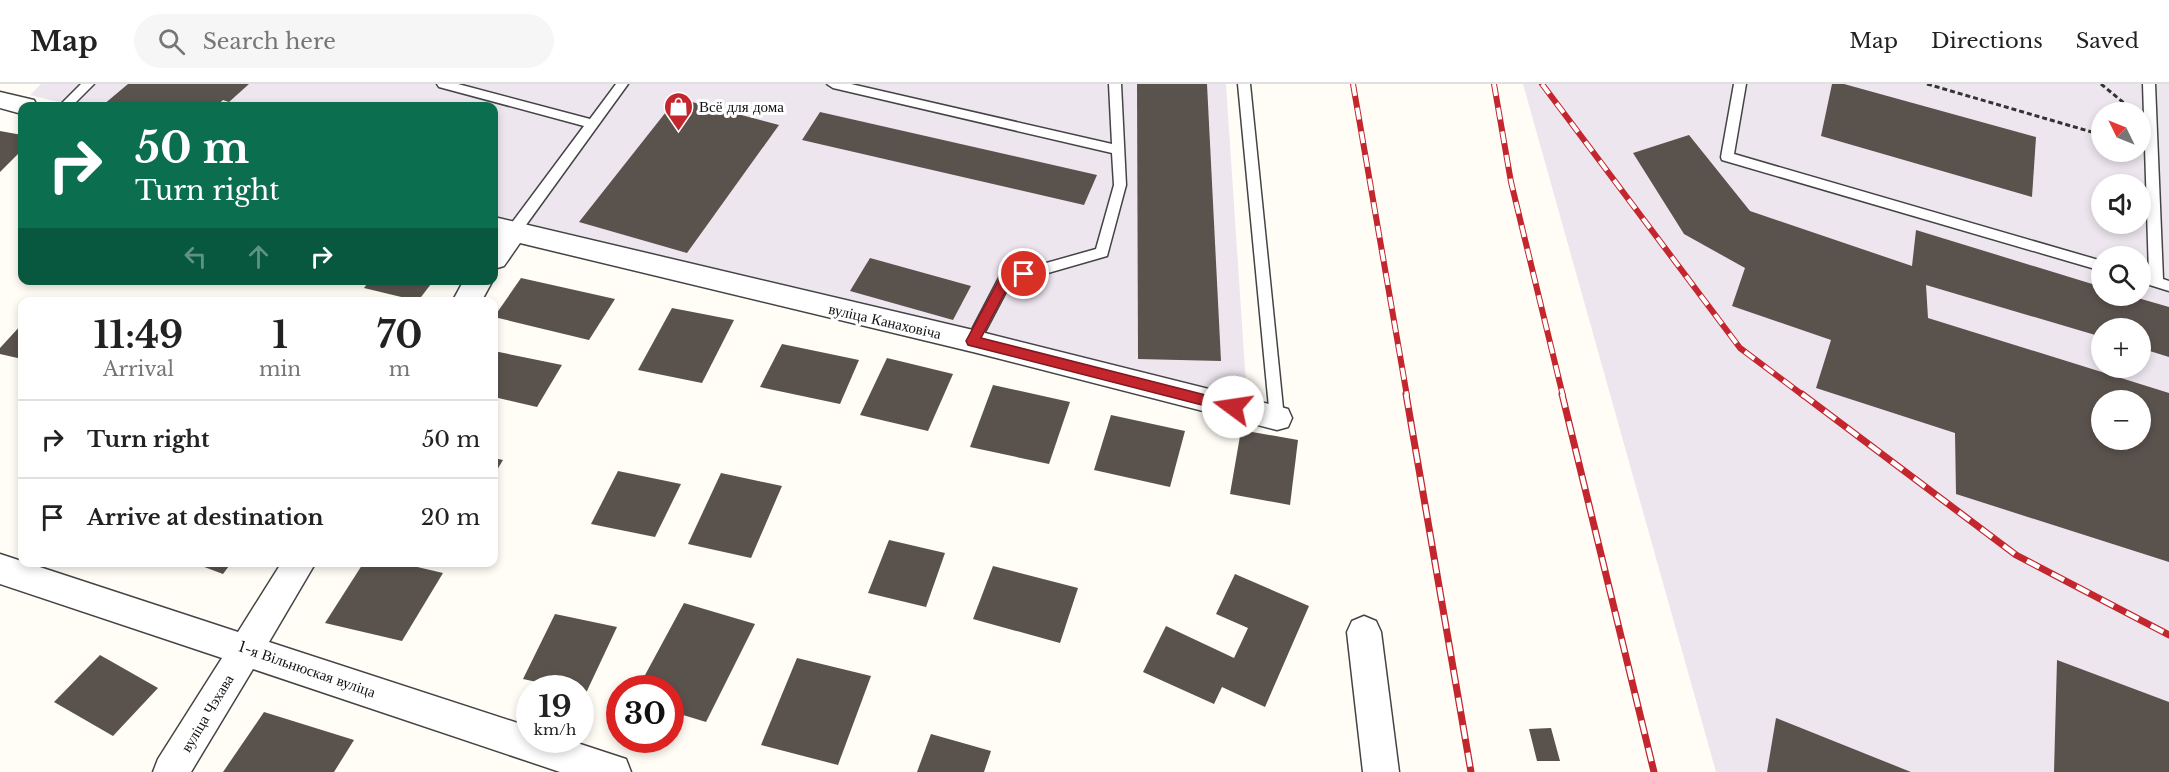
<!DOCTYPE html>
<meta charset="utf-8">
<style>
:root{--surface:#fff;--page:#f6f6f6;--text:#222;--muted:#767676;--line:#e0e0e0}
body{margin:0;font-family:"Libre Baskerville",serif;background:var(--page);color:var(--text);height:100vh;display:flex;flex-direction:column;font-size:22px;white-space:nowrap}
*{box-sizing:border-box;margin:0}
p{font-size:20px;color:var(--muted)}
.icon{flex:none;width:33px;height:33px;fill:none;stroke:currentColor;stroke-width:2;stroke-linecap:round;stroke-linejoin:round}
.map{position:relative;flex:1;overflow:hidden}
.details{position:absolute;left:18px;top:213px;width:480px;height:270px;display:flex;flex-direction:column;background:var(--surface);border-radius:12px;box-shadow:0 3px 9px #0003}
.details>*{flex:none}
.banner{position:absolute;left:18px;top:18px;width:480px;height:183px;border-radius:12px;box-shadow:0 3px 9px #0003;background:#0b6e4f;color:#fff;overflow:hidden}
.needle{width:39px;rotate:313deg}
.tools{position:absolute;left:2091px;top:18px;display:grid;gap:12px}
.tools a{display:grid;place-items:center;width:60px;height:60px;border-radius:50%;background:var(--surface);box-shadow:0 3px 9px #0003;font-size:30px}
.speed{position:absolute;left:516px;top:591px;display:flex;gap:12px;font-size:30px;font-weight:700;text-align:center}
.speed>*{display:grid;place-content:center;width:78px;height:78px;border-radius:50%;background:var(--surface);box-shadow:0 3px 9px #0003;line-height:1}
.speed small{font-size:15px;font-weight:400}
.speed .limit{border:9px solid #d22;background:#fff;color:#111}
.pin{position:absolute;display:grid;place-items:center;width:51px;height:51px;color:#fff;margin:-26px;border:3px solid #fff;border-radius:50%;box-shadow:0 2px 6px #0007}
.me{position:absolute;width:66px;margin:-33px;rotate:284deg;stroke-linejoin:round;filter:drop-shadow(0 0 4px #0008)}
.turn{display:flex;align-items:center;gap:21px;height:126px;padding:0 18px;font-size:27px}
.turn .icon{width:78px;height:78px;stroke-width:2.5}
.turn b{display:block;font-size:42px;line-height:51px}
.lanes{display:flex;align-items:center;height:57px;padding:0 18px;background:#0003;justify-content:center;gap:30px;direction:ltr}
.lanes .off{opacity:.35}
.eta{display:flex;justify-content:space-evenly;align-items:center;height:102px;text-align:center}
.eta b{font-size:36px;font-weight:700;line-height:42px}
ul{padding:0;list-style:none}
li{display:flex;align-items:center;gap:18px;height:78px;padding:0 18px;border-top:2px solid var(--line)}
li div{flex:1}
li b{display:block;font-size:22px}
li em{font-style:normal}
header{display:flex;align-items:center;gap:36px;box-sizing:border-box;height:84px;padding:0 30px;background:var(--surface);border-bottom:2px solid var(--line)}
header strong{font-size:28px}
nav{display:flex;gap:33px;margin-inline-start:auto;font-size:21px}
.search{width:420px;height:54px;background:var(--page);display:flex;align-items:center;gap:15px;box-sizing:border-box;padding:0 21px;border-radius:33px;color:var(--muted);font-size:22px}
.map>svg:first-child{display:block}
.industrial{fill:#eee6ef;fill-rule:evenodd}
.building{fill:#5a524d;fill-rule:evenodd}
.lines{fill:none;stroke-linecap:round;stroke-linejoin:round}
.lane-casing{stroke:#444;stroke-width:3}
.street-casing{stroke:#444;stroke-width:3}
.path{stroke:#333;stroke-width:3;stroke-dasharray:5 3;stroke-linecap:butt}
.lane{fill:#fff;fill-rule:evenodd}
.street{fill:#fff;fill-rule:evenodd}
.rail-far1-casing{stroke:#c4262e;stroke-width:6}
.rail-casing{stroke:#c4262e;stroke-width:7}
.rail-far1{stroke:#fff;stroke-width:4;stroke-dasharray:12;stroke-linecap:butt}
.rail{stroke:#fff;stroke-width:4.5;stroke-dasharray:14;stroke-linecap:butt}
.route{fill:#c4262e;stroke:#7f191e;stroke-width:1.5}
.labels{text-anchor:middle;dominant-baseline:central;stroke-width:6;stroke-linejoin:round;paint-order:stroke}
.poi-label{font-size:15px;fill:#111;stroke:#fff;text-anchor:start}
.street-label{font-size:15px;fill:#111;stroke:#fff}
</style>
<header>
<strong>Map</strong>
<div class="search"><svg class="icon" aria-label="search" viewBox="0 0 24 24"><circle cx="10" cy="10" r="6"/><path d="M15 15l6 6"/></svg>Search here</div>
<nav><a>Map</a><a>Directions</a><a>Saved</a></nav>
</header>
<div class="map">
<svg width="2169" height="688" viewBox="0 0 2169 688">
<rect width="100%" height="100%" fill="#fffdf5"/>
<!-- industrial -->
<g class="industrial">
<polygon points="41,0 1226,0 1248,330 494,133 494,22 75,22 30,11"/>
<path d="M1523 0H2169V688H1716ZM2102 28H2140V68H2102ZM2102 100H2140V140H2102ZM2102 172H2140V212H2102ZM2102 244H2140V284H2102ZM2102 316H2140V356H2102Z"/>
</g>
<!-- building -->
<g class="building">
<polygon points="128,0 249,0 229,18 223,16 216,22 103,21"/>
<polygon points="1137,0 1207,0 1221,277 1138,275"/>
<polygon points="1832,0 1844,0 2036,53 2032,113 1821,52"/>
<polygon points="677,14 779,41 687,169 579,138"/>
<polygon points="820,28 1097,91 1084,121 802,56"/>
<polygon points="0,47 22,51 22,66 0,88"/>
<path d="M1689 51 1750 127 1912 182 1916 146 2102 203V212H2131L2169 223V273L2140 264V244H2102V253L1926 201 1928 234 2169 309V478L1956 410 1955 349 1816 304 1831 256 1732 222 1745 184 1684 150 1633 69ZM2102 316H2140V356H2102Z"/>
<polygon points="870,174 971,202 953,236 850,207"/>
<polygon points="521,194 615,215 589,256 494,233"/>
<polygon points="370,196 434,196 418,217 364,204"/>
<polygon points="672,224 734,236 702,299 638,286"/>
<polygon points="22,240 22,275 0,270 0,264"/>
<polygon points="782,260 859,276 840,320 760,303"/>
<polygon points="494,267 562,281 537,323 494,313"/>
<polygon points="887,274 953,290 928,347 860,331"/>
<polygon points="993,301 1070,318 1049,380 970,363"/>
<polygon points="1111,331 1185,347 1170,403 1094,386"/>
<polygon points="1241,346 1298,356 1290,421 1230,410"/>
<polygon points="494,374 503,376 494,391"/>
<polygon points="618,387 681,400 655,453 591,440"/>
<polygon points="721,389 782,402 751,474 688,460"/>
<polygon points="889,456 945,469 926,523 868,509"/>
<polygon points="191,478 232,478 223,490"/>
<polygon points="364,478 396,478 443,489 402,557 325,539"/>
<polygon points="993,482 1078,504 1060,559 973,535"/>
<polygon points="1235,490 1309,522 1265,623 1222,603 1214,620 1143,588 1166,542 1234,574 1248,544 1216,530"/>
<polygon points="684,519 755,540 706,638 670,627 670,604 638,604"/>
<polygon points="555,530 617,543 586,609 580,608 580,604 564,604 523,595"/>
<polygon points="100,571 158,604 113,652 54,618"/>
<polygon points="797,574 871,592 838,681 761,661"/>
<polygon points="2057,576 2169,618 2169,688 2054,688"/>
<polygon points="264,628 354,656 334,688 223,688"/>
<polygon points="1776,634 1911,688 1767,688"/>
<polygon points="1551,644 1560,677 1537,677 1529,645"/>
<polygon points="931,650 991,667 984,688 917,688"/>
</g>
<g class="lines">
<defs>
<g id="lane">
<polygon points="81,0 94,0 72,22 59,22"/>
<polygon points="437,0 458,0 590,35 616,0 628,0 518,152 513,153 506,148 508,144 584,42 439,3"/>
<polygon points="827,0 851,0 1112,60 1109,0 1121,0 1126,101 1107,172 1010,200 978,261 968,261 966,257 1000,192 1096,165 1114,101 1112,69 833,4"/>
<polygon points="1238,0 1250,0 1284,334 1282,338 1277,340 1272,338 1270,334"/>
<polygon points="1734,0 1746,0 1734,70 2102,177 2102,187 1722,76 1721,73"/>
<polygon points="2143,0 2155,0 2163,195 2169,197 2169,207 2140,198 2140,188 2149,190"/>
</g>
<g id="street">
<polygon points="0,8 34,16 37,22 22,22 22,30 0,24"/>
<polygon points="494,133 973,246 1277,322 1288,325 1292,334 1288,343 1277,346 973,268 520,159 504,182 494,185"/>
<polygon points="464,196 493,196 481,218 452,218"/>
<polygon points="0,470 238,548 282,478 316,478 269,558 530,643 530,656 568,656 626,675 631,688 560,688 253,585 191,688 153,688 158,675 222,574 0,500"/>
<polygon points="1364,532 1376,537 1381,548 1399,688 1363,688 1347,548 1352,537"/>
</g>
</defs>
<!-- lane casing -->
<use href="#lane" class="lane-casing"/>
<!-- street casing -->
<use href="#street" class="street-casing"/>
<!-- path -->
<g class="path">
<polyline points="1927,0 2102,51"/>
<polyline points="2101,0 2124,19"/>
</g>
<!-- lane -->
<use href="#lane" class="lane"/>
<!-- street -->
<use href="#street" class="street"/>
<defs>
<g id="rail-far1">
<polyline points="1353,0 1407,312"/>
<polyline points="1494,0 1511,98 1563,312"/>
<polyline points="1542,0 1740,264 1804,312"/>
</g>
<g id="rail">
<polyline points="1406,310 1471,688"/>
<polyline points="1562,310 1654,688"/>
<polyline points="1802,310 2016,471 2169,551"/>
</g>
</defs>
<!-- rail-far1 casing -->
<use href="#rail-far1" class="rail-far1-casing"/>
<!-- rail casing -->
<use href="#rail" class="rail-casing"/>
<!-- rail-far1 -->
<use href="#rail-far1" class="rail-far1"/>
<!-- rail -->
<use href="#rail" class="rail"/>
</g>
<!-- route -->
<polygon class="route" points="1024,185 1029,187 1031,190 1029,194 1010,199 981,254 1233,318 1238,319 1240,323 1238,327 1233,329 968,261 966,257 1001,192"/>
<!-- icons -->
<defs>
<symbol id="shop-pin" viewBox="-11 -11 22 30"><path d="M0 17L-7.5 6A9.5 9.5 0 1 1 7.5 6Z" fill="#c4262e" stroke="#fff"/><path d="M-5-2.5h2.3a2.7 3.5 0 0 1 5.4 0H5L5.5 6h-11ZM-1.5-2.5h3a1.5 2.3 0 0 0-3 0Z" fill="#fff"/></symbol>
</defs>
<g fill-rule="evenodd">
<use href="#shop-pin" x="662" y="6" width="33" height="45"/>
</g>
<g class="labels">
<!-- poi labels -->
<g class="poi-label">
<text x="699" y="22">Всё для дома</text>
</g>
<!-- street labels -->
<g class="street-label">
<text transform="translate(885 237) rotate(13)">вуліца Канаховіча</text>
<text transform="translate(307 585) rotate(19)">1-я Вільнюская вуліца</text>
<text transform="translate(207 629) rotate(-59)">вуліца Чэхава</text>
</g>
</g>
</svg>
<div class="tools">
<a><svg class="needle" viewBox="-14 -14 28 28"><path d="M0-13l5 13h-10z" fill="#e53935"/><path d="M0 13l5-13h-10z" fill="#767676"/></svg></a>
<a><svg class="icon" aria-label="sound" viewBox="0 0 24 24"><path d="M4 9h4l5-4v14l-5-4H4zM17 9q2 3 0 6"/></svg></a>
<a><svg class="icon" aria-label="search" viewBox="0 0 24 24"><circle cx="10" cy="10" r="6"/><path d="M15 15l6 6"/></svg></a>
<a>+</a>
<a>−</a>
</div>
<div class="speed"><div>19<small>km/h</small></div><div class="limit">30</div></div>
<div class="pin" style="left:1024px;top:190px;background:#d93025"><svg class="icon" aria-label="arrive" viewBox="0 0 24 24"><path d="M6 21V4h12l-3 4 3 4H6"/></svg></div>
<svg class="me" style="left:1233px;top:323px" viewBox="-20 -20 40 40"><circle r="19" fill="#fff"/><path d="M0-13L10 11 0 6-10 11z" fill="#c4262e"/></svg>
<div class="banner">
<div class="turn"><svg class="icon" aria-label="right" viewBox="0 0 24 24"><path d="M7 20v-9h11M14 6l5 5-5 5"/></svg><div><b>50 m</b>Turn right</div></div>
<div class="lanes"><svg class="icon off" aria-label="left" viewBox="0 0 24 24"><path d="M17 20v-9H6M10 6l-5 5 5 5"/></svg><svg class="icon off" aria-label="ahead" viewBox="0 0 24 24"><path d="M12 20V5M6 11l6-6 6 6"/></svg><svg class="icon" aria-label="right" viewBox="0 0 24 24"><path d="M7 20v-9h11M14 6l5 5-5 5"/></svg></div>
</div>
<section class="details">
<div class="eta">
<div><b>11:49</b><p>Arrival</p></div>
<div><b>1</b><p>min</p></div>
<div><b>70</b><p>m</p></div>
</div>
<ul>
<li><svg class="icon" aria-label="right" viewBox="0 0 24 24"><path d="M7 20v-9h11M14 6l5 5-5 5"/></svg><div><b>Turn right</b></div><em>50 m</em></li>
<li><svg class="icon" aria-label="arrive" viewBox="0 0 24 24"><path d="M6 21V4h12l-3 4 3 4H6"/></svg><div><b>Arrive at destination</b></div><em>20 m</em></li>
</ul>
</section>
</div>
